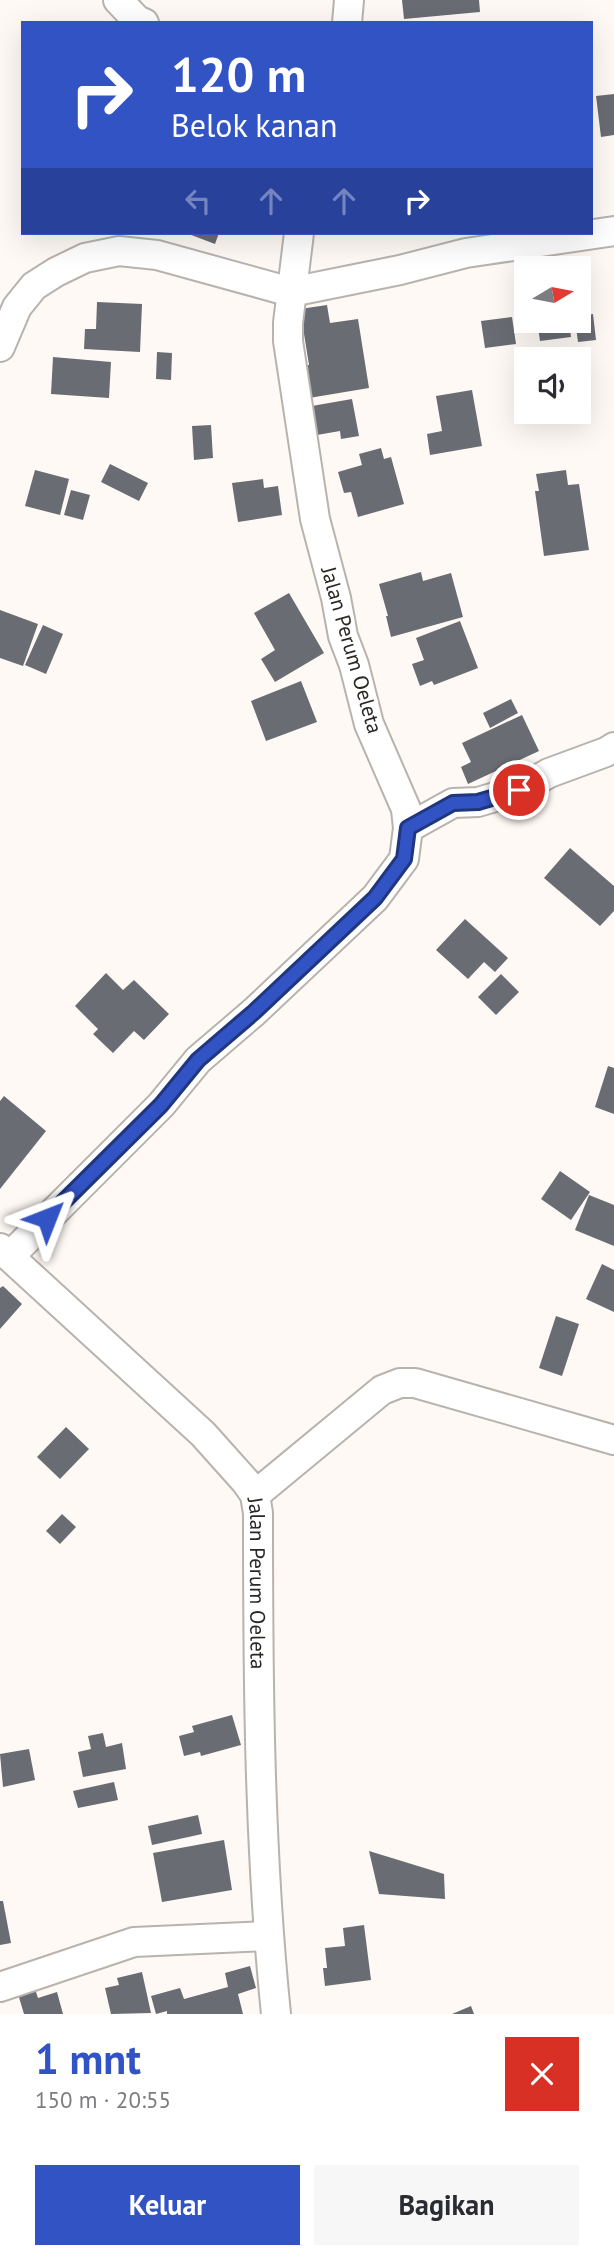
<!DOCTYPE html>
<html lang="id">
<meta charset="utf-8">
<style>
:root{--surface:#fff;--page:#f7f7f7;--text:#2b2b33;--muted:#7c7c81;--accent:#3253c3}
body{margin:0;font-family:"PT Sans",sans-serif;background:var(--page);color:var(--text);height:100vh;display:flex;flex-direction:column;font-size:26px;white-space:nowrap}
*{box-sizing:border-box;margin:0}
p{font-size:23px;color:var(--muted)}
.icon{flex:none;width:38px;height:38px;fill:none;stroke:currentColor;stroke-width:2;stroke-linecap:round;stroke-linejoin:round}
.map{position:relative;height:2014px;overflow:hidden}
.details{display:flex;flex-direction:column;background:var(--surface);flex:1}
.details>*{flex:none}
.top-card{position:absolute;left:21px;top:21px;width:572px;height:214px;border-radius:0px;box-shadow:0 7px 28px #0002;background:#3253c3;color:#fff;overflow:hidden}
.needle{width:46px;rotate:80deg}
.fabs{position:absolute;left:514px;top:256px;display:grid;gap:14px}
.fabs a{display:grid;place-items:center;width:77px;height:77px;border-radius:0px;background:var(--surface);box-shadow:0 7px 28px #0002;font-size:35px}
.pin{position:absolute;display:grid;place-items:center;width:60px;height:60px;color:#fff;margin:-30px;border:4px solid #fff;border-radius:50%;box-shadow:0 2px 7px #0007}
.me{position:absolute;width:77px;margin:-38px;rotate:45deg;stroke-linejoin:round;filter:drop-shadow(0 0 5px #0008)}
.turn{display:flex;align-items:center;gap:24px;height:147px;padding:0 35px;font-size:32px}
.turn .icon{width:91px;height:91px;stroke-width:2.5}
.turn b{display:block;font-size:49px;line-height:60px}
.lanes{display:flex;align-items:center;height:66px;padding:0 35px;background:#0003;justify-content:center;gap:35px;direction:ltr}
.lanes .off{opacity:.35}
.round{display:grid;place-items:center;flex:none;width:74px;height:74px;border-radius:0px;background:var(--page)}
.overview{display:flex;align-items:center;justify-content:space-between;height:119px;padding:0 35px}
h1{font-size:42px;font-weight:800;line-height:52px;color:var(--accent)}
.action{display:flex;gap:14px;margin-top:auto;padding:14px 35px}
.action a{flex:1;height:80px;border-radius:0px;background:var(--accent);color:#fff;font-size:28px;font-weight:800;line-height:80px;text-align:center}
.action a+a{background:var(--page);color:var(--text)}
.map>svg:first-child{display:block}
.building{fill:#696c72}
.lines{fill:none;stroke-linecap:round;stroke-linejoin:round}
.minor-casing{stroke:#b9b3ae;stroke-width:32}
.minor{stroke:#fff;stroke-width:28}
.route-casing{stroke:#20367f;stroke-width:18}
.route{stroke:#3253c3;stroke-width:12}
.labels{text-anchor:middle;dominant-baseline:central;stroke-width:7;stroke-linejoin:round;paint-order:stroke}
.street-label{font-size:21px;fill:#2a2725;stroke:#fff}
</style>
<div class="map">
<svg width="614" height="2014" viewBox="0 0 614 2014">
<rect width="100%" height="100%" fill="#fff9f5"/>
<!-- building -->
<g class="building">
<polygon points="402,0 479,0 480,12 404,19"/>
<polygon points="614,94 614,135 601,137 596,96"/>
<polygon points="186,233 219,233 215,244"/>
<polygon points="97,302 142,304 140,352 84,349 85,329 96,329"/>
<polygon points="327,305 330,323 358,319 369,388 309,398 304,365 309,365 300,309"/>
<polygon points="593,314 596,340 578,342 575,320 579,320 579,316"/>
<polygon points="512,317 516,344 485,348 481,321"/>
<polygon points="537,320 569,320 571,337 540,341"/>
<polygon points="157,352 172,353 171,380 156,379"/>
<polygon points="53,357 111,362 109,398 51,394"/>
<polygon points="472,390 482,446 430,455 427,434 442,431 436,396"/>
<polygon points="352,399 359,436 341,439 340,431 311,436 306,407"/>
<polygon points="211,425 213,458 194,460 192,426"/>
<polygon points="381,448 384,459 391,457 404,504 358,517 351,492 344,493 338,472 362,465 359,454"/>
<polygon points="110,464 148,483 139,501 101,482"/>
<polygon points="35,470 69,479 60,515 25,506"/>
<polygon points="566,470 568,485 579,484 589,550 544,556 535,491 539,491 536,474"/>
<polygon points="263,479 264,488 278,486 282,515 238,522 232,483"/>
<polygon points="71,490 90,495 83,520 64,515"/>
<polygon points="421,572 423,581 451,573 463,617 391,637 386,616 388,616 379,584"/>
<polygon points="289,593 324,653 275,682 261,659 275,650 254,613"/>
<polygon points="0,610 38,624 23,666 0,658"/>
<polygon points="460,621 478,668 434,685 432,681 420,686 412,664 424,660 416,638"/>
<polygon points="43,625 63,634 46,674 25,665"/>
<polygon points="301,681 317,722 266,741 251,701"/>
<polygon points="511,699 518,713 490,728 483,713"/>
<polygon points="522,715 539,751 468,784 461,767 471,762 462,743"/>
<polygon points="570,848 614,886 614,911 600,926 544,878"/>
<polygon points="465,919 508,958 495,972 484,962 468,979 436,950"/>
<polygon points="106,973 123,990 134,980 169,1014 144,1040 134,1031 113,1053 93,1034 98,1029 75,1006"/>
<polygon points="501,974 519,992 496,1015 478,997"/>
<polygon points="608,1066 614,1068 614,1114 595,1107"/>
<polygon points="4,1096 46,1131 0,1189 0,1101"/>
<polygon points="560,1171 590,1192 571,1220 541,1199"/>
<polygon points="589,1195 614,1205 614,1246 575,1230"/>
<polygon points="602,1264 614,1270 614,1312 586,1299"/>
<polygon points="3,1286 22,1304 0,1329 0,1288"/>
<polygon points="556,1316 579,1324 562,1376 539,1368"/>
<polygon points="66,1427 89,1449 60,1479 37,1457"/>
<polygon points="62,1514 76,1527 60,1544 46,1531"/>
<polygon points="232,1715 241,1745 201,1756 200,1752 184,1756 179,1736 194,1732 192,1726"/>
<polygon points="103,1733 106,1747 122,1743 126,1769 83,1777 78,1752 91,1749 88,1736"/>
<polygon points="29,1749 35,1780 3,1787 0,1754"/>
<polygon points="114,1782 118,1800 78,1808 73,1791"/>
<polygon points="198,1815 202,1834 152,1845 148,1826"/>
<polygon points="224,1840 232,1890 162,1902 153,1853"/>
<polygon points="369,1851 444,1874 445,1899 379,1894"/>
<polygon points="0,1901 3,1901 11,1943 0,1945"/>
<polygon points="364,1925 371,1980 325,1986 323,1968 327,1968 325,1948 345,1946 343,1928"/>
<polygon points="250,1966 256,1988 238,1994 243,2014 167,2014 167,2011 156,2014 151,1996 180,1988 184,1999 228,1987 225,1973"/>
<polygon points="142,1972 151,2013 111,2014 105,1988 119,1985 117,1978"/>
<polygon points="35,1989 38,1998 57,1992 63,2014 24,2014 18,1994"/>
<polygon points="471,2006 474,2014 452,2014"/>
</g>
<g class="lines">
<defs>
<g id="minor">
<polyline points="118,0 137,20 144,23"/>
<polyline points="347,23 349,0"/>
<polyline points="0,347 17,307 34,286 56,272 85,258 119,251 157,255 291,292 400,270 466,253 614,231"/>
<polyline points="408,828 453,803 478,802 519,790 549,773 606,752 614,747"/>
<path id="s1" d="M0 1248 203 1434 246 1482 255 1495 258 1513C258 1680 259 1848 276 2014"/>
<polyline points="10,1256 161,1105 198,1060 254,1012 375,898 404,859 408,828 406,809 369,724 354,665 343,636 336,598 315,519 288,341 288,323 299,233"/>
<polyline points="255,1495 382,1390 400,1383 415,1383 614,1440"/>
<polyline points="0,1987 134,1942 268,1936"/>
</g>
</defs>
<!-- minor casing -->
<use href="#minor" class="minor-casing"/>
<!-- minor -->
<use href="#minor" class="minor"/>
</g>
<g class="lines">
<defs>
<polyline id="route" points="47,1218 161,1105 198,1060 254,1012 375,898 404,859 408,828 453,803 478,802 519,790"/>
</defs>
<!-- route casing -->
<use href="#route" class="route-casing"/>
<!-- route -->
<use href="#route" class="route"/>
</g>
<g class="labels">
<!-- street labels -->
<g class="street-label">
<text transform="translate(352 650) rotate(74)">Jalan Perum Oeleta</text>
<text stroke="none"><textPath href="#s1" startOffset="444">Jalan Perum Oeleta</textPath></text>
</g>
</g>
</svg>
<div class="fabs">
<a><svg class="needle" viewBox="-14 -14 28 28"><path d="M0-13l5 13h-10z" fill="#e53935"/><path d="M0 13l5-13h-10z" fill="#7c7c81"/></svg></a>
<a><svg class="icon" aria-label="sound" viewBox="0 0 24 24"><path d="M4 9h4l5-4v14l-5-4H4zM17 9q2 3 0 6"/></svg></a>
</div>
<div class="pin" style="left:519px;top:790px;background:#d93025"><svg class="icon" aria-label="arrive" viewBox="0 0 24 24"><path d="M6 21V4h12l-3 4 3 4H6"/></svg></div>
<svg class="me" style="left:47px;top:1218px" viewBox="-20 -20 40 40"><path d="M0-17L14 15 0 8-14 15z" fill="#3253c3" stroke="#fff" stroke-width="4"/></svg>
<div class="top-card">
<div class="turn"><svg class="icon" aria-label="right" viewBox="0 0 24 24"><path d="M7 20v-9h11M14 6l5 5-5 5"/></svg><div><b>120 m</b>Belok kanan</div></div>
<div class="lanes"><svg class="icon off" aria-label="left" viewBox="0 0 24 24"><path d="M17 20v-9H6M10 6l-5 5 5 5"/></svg><svg class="icon off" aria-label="ahead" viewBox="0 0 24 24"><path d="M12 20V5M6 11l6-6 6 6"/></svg><svg class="icon off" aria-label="ahead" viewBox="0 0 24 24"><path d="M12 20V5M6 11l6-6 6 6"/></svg><svg class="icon" aria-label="right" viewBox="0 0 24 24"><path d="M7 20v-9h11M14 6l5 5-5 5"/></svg></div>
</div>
</div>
<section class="details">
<div class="overview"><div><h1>1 mnt</h1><p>150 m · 20:55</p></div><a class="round" style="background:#d93025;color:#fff"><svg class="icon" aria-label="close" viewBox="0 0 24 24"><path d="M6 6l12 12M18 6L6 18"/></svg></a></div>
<div class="action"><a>Keluar</a><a>Bagikan</a></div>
</section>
